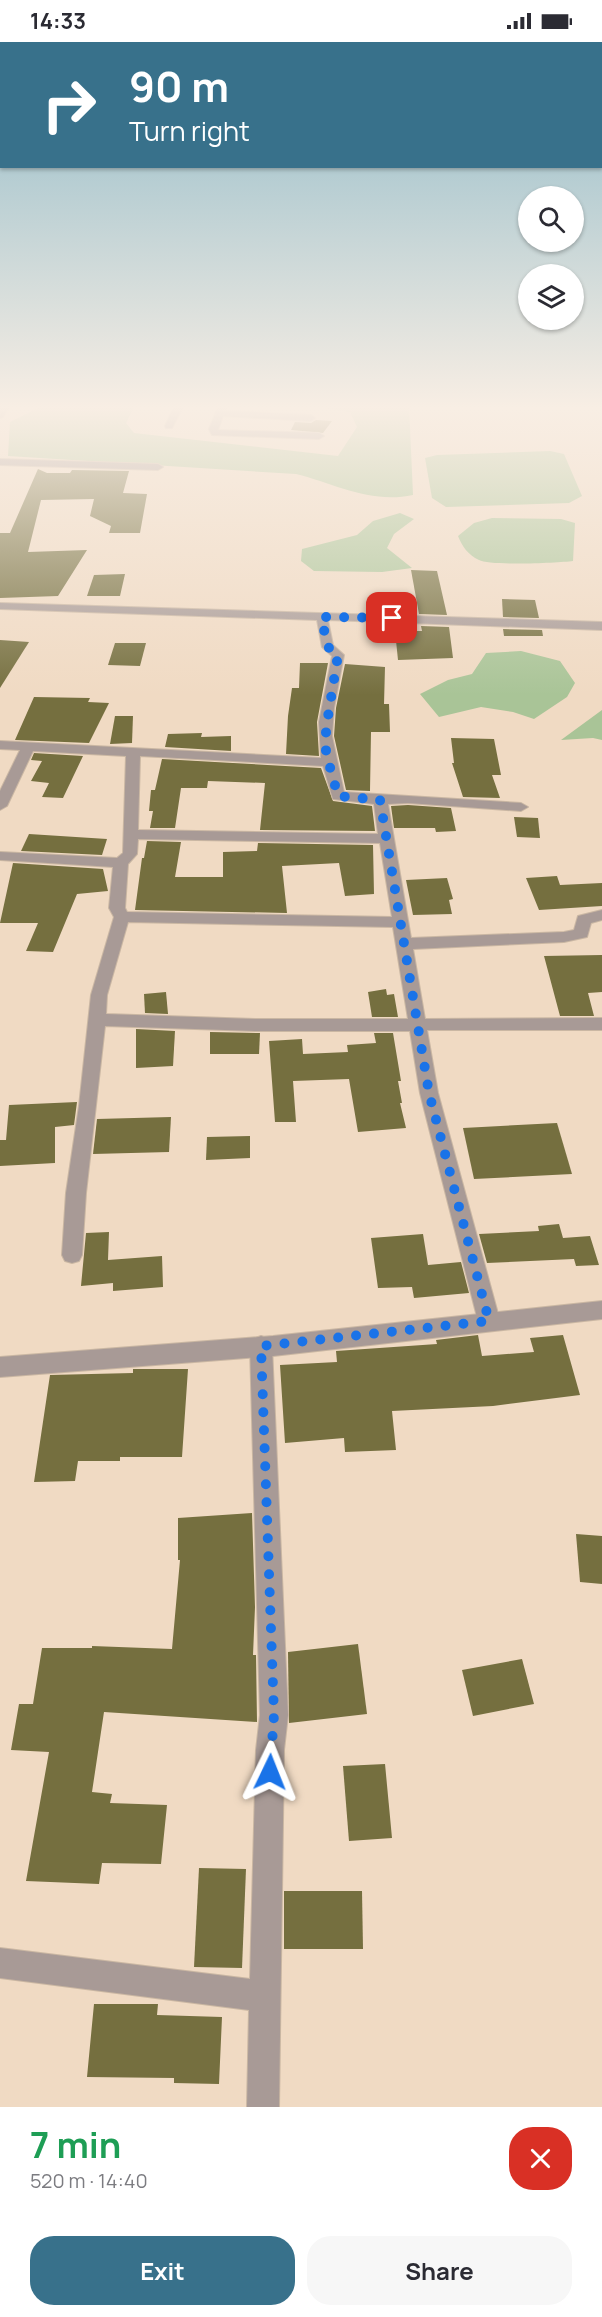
<!DOCTYPE html>
<meta charset="utf-8">
<style>
:root{--surface:#fff;--page:#f7f7f7;--text:#2b2b33;--muted:#7c7c81;--accent:#38718b}
body{margin:0;font-family:Manrope,sans-serif;background:var(--page);color:var(--text);height:100vh;display:flex;flex-direction:column;font-size:22px;white-space:nowrap}
*{box-sizing:border-box;margin:0}
p{font-size:20px;color:var(--muted)}
.icon{flex:none;width:33px;height:33px;fill:none;stroke:currentColor;stroke-width:2;stroke-linecap:round;stroke-linejoin:round}
.map{position:relative;height:2065px;overflow:hidden}
.panel{display:flex;flex-direction:column;background:var(--surface);flex:1}
.panel>*{flex:none}
.banner{position:absolute;left:0px;top:0px;width:603px;height:126px;box-shadow:0 2px 4px #0004;background:#38718b;color:#fff;overflow:hidden}
.tools{position:absolute;left:518px;top:144px;display:grid;gap:12px}
.tools a{display:grid;place-items:center;width:66px;height:66px;border-radius:50%;background:var(--surface);box-shadow:0 2px 4px #0004;font-size:30px}
.pin{position:absolute;display:grid;place-items:center;width:51px;height:51px;color:#fff;margin:-26px;border-radius:12px;box-shadow:0 3px 9px #0006}
.me{position:absolute;width:66px;margin:-33px;rotate:2deg;stroke-linejoin:round;filter:drop-shadow(0 0 4px #0008)}
.turn{display:flex;align-items:center;gap:21px;height:126px;padding:0 30px;font-size:27px}
.turn .icon{width:78px;height:78px;stroke-width:2.5}
.turn b{display:block;font-size:42px;line-height:51px}
.round{display:grid;place-items:center;flex:none;width:63px;height:63px;border-radius:24px;background:var(--page)}
.headline{display:flex;align-items:center;justify-content:space-between;height:102px;padding:0 30px}
h1{font-size:36px;font-weight:700;line-height:45px;color:#1e9e55}
.action{display:flex;gap:12px;margin-top:auto;padding:12px 30px}
.action a{flex:1;height:69px;border-radius:24px;background:var(--accent);color:#fff;font-size:24px;font-weight:700;line-height:69px;text-align:center}
.action a+a{background:var(--page);color:var(--text)}
.status{display:flex;justify-content:space-between;align-items:center;height:42px;padding:0 30px;background:var(--surface);direction:ltr}
.status svg{height:16px;fill:currentColor}
.map>svg:first-child{display:block}
.water{fill:#a9c497}
.building{fill:#756f3f}
.lines{fill:none;stroke-linecap:round;stroke-linejoin:round}
.minor-casing{stroke:#cab7a3;stroke-width:2}
.tertiary-casing{stroke:#cab7a3;stroke-width:2}
.minor{fill:#a89a96;fill-rule:evenodd}
.tertiary{fill:#a89a96;fill-rule:evenodd}
.route{stroke:#1a73e8;stroke-width:10;stroke-dasharray:0 18}
</style>
<div class="status"><b>14:33</b><svg viewBox="0 0 49 12"><path d="M0 12V9h3v3zM5 12V6h3v6zM10 12V3h3v9zM15 12V0h3v12zM26 1h20v11H26zM47 4h2v5h-2z"/></svg></div>
<div class="map">
<svg width="602" height="2065" viewBox="0 0 602 2065">
<rect width="100%" height="100%" fill="#f0dac3"/>
<!-- water -->
<g class="water">
<path d="M44 363H135L126 381 134 391 338 414 357 385 350 370 304 363H409L413 453C370 462 336 442 296 432L8 414 10 380Z"/>
<polygon points="550,409 564,412 582,454 569,461 446,465 432,456 425,416 437,413"/>
<polygon points="400,471 414,477 394,492 387,506 412,526 382,530 314,529 301,519 302,507 357,493 373,479"/>
<path d="M492 476 561 477 575 481 573 519C558 521 490 524 479 518 468 513 462 504 458 494L474 481Z"/>
<polygon points="521,609 560,619 575,641 567,655 534,677 513,670 481,665 439,675 420,652 448,638 472,632 486,611"/>
<polygon points="602,668 602,698 593,696 561,698"/>
</g>
<!-- building -->
<g class="building">
<polygon points="316,378 332,379 323,391 291,388 295,380 311,381"/>
<polygon points="38,427 47,431 70,431 72,428 129,429 123,451 147,452 140,491 109,491 111,484 90,474 94,457 41,458 28,510 87,508 58,554 0,556 0,491 10,491"/>
<polygon points="411,528 437,529 447,573 419,572"/>
<polygon points="125,532 120,554 87,554 94,533"/>
<polygon points="502,557 535,558 539,576 503,575"/>
<polygon points="421,584 449,585 453,616 398,618 395,589 422,589"/>
<polygon points="503,587 542,588 543,594 504,594"/>
<polygon points="0,598 29,600 0,646"/>
<polygon points="115,601 146,601 140,624 108,623"/>
<polygon points="300,621 328,621 317,680 319,714 286,712 288,674 292,646 299,646"/>
<polygon points="345,622 385,625 384,662 389,662 390,690 371,690 370,749 346,748 334,694 336,666"/>
<polygon points="34,655 90,656 88,660 109,661 89,701 15,698"/>
<polygon points="115,674 133,674 132,701 110,702"/>
<polygon points="202,691 201,695 231,694 231,709 165,705 168,692"/>
<polygon points="451,696 494,697 501,733 492,733 500,756 463,755 452,721 454,721"/>
<polygon points="34,711 83,714 63,756 42,755 49,741 31,739 42,719 31,718"/>
<polygon points="162,717 321,726 333,759 372,764 375,789 260,788 265,741 208,739 207,746 181,746 175,786 150,786 153,769 149,769 151,748 155,748"/>
<polygon points="408,763 451,766 456,789 436,790 435,786 394,786 391,764"/>
<polygon points="514,775 538,776 540,796 517,795"/>
<polygon points="29,792 107,797 102,813 21,809"/>
<polygon points="147,799 181,800 175,835 223,835 223,810 257,809 258,801 373,803 374,852 345,854 339,821 282,824 287,871 135,868 142,816 144,816"/>
<polygon points="13,821 103,827 108,849 77,852 53,910 26,909 38,881 0,881"/>
<polygon points="557,834 560,843 602,841 602,864 539,868 526,836"/>
<polygon points="447,836 453,857 449,858 452,872 413,873 406,838"/>
<polygon points="602,913 602,950 588,951 594,974 560,974 544,914"/>
<polygon points="386,947 387,953 394,952 398,975 372,975 368,950"/>
<polygon points="166,950 168,972 145,971 144,952"/>
<polygon points="136,987 175,989 173,1024 136,1026"/>
<polygon points="210,990 260,991 259,1012 210,1012"/>
<polygon points="374,991 393,991 401,1039 398,1039 402,1061 400,1061 406,1086 358,1090 349,1037 293,1039 296,1080 275,1080 269,999 302,997 303,1012 348,1010 347,1003 376,1001"/>
<polygon points="77,1060 74,1083 55,1085 55,1121 0,1124 0,1098 6,1098 9,1063"/>
<polygon points="171,1075 169,1110 93,1112 97,1077"/>
<polygon points="557,1081 572,1132 474,1137 463,1086"/>
<polygon points="250,1094 250,1116 206,1118 207,1095"/>
<polygon points="559,1182 563,1196 590,1194 599,1223 576,1224 574,1217 487,1221 479,1192 539,1189 538,1184"/>
<polygon points="109,1190 108,1218 162,1214 163,1245 113,1249 113,1241 81,1244 86,1191"/>
<polygon points="423,1192 428,1223 461,1220 469,1251 414,1256 412,1245 378,1246 371,1196"/>
<polygon points="478,1293 482,1314 534,1310 530,1296 563,1293 580,1353 493,1364 392,1369 396,1408 345,1410 344,1396 285,1401 280,1323 337,1320 336,1309 437,1302 436,1298"/>
<polygon points="133,1327 188,1327 182,1415 120,1415 120,1419 78,1419 75,1439 34,1440 50,1333 133,1331"/>
<polygon points="252,1471 255,1565 253,1613 256,1613 257,1680 104,1670 92,1750 112,1752 110,1761 167,1763 161,1822 102,1821 99,1842 26,1839 49,1710 11,1708 19,1662 33,1662 42,1606 92,1606 92,1604 172,1607 180,1518 178,1518 178,1476"/>
<polygon points="576,1492 602,1494 602,1542 580,1540"/>
<polygon points="358,1602 367,1672 289,1681 288,1610"/>
<polygon points="522,1617 534,1662 473,1674 462,1628"/>
<polygon points="385,1722 392,1796 349,1799 343,1724"/>
<polygon points="199,1826 246,1827 242,1926 194,1925"/>
<polygon points="284,1849 362,1849 363,1907 284,1907"/>
<polygon points="94,1962 158,1962 157,1973 222,1975 219,2042 174,2041 174,2036 87,2035"/>
</g>
<g class="lines">
<defs>
<g id="minor">
<polygon points="1,363 10,363 3,375 0,376"/>
<polygon points="175,363 184,363 172,386 166,386 165,384"/>
<polygon points="219,363 227,363 225,369 311,373 315,376 311,379 223,374 218,388 319,391 324,394 319,397 212,393 209,387"/>
<polygon points="0,417 158,422 163,425 158,428 0,423"/>
<path d="M0 561 602 580V588L328 578 333 603 344 613 334 666 332 694 344 750 521 761 528 765 521 769 408 761 388 762 411 896 564 890 574 888 578 874 602 868V878L591 881 587 895 564 900 413 907 425 977 602 976V988H427L438 1051 500 1279 497 1286 489 1288 481 1286 478 1279 420 1051 410 989H255L105 984 86 1151 82 1213 79 1219 72 1221 65 1219 62 1213 66 1151 79 1064 91 953 114 875 109 866 113 825 0 818V810L117 816 123 811 126 714 33 709 7 764 0 768V749L20 708 0 707V699L321 716 319 680 332 614 322 605 317 578 0 567ZM140 714 323 724 333 757 374 762 378 792 138 788ZM138 797 380 801 392 875 127 870 125 866 128 822 137 812ZM128 880 393 885 408 977H255L106 972 107 953Z"/>
<polygon points="261,1294 269,1297 272,1304 288,1673 284,1708 279,2065 247,2065 249,1968 0,1936 0,1906 250,1937 256,1708 260,1673 250,1304 253,1297"/>
</g>
<polygon id="tertiary" points="602,1259 602,1277 273,1314 0,1335 0,1315 273,1294"/>
</defs>
<!-- minor casing -->
<use href="#minor" class="minor-casing"/>
<!-- tertiary casing -->
<use href="#tertiary" class="tertiary-casing"/>
<!-- minor -->
<use href="#minor" class="minor"/>
<!-- tertiary -->
<use href="#tertiary" class="tertiary"/>
</g>
<!-- sky -->
<linearGradient id="sky" x2="0" y2="1"><stop stop-color="#8fbac8"/><stop offset="0.56" stop-color="#f8eee4"/><stop offset="1" stop-color="#f8eee4" stop-opacity="0"/></linearGradient>
<rect width="602" height="653" fill="url(#sky)"/>
<g class="lines">
<!-- route -->
<polyline class="route" points="270,1730 274,1673 261,1304 489,1279 429,1051 380,758 338,754 326,711 326,687 338,613 328,605 326,600 322,575 392,576"/>
</g>
</svg>
<div class="tools">
<a><svg class="icon" aria-label="search" viewBox="0 0 24 24"><circle cx="10" cy="10" r="6"/><path d="M15 15l6 6"/></svg></a>
<a><svg class="icon" aria-label="layers" viewBox="0 0 24 24"><path d="M12 4l9 5-9 5-9-5zM3 14l9 5 9-5"/></svg></a>
</div>
<div class="pin" style="left:392px;top:576px;background:#d93025"><svg class="icon" aria-label="arrive" viewBox="0 0 24 24"><path d="M6 21V4h12l-3 4 3 4H6"/></svg></div>
<svg class="me" style="left:270px;top:1730px" viewBox="-20 -20 40 40"><path d="M0-17L14 15 0 8-14 15z" fill="#1a73e8" stroke="#fff" stroke-width="4"/></svg>
<div class="banner">
<div class="turn"><svg class="icon" aria-label="right" viewBox="0 0 24 24"><path d="M7 20v-9h11M14 6l5 5-5 5"/></svg><div><b>90 m</b>Turn right</div></div>
</div>
</div>
<section class="panel">
<div class="headline"><div><h1>7 min</h1><p>520 m · 14:40</p></div><a class="round" style="background:#d93025;color:#fff"><svg class="icon" aria-label="close" viewBox="0 0 24 24"><path d="M6 6l12 12M18 6L6 18"/></svg></a></div>
<div class="action"><a>Exit</a><a>Share</a></div>
</section>
